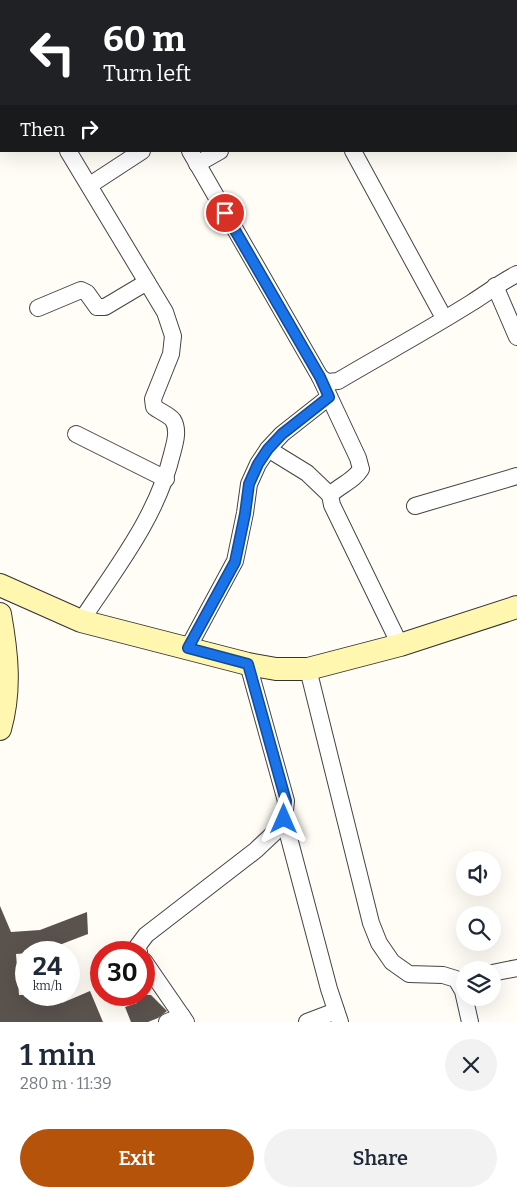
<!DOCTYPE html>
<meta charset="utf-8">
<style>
:root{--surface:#fff;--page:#f2f2f3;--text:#1f2937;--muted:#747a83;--accent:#b45309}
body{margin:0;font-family:Bitter,serif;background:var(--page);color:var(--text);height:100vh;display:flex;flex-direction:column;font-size:19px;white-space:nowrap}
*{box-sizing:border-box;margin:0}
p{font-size:16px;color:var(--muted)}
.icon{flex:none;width:28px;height:28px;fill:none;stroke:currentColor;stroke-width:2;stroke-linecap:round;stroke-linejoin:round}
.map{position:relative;height:1022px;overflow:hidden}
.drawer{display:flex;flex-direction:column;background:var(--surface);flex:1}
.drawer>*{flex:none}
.guide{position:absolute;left:0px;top:0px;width:518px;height:152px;box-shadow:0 5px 20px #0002;background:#202124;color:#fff;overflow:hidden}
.controls{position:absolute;left:456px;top:851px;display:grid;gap:10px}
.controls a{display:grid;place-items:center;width:45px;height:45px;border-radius:50%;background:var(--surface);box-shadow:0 5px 20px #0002;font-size:25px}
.speed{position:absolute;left:15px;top:941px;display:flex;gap:10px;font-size:25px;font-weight:700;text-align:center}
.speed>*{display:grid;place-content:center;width:65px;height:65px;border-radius:50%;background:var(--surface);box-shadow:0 5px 20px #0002;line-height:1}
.speed small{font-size:12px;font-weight:400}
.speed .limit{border:8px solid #d22;background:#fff;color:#111}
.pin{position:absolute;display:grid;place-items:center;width:42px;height:42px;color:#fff;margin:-21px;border:2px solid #fff;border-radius:50%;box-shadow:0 1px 5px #0007}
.me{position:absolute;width:55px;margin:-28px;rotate:0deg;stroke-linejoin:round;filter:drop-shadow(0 0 4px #0008)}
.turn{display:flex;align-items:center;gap:18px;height:105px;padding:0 20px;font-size:22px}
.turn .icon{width:65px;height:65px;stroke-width:2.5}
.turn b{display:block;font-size:35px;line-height:42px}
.then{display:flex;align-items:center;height:48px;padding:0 20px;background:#0003;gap:10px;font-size:19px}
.round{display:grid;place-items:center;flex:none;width:52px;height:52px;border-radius:26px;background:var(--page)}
.headline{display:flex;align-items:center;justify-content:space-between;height:85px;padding:0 20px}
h1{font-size:30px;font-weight:600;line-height:38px}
.primary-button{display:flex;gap:10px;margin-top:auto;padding:10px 20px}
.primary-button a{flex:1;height:58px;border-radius:30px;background:var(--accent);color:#fff;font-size:20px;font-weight:600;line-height:58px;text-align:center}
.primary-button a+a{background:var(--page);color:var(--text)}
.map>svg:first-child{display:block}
.building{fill:#5a524d}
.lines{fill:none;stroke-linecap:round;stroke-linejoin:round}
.street-casing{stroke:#444;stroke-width:18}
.secondary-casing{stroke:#333;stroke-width:24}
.street{stroke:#fff;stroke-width:16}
.secondary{stroke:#fff6b0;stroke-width:22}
.route-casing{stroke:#114b97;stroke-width:12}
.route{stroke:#1a73e8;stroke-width:9}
</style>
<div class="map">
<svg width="517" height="1022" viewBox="0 0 517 1022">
<rect width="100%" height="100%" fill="#fffdf5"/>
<!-- building -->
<g class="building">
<polygon points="0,906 11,932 40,930 87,912 88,934 41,952 16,954 19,995 61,995 62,1003 90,991 103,1022 0,1022"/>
<polygon points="132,995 151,995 167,1011 158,1018 148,1022 131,1022 125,1007 137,1003"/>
</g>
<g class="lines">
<defs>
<g id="street">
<polyline points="105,0 106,1"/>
<polyline points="279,0 280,1"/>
<polyline points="157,1 159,0"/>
<polyline points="463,1 463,0"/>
<polyline points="0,56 1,57"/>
<polyline points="516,121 517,121"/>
<polyline points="516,142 517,143"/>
<path d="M68 151 165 312 173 336 171 354 153 399 154 407C159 411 169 415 173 420 179 430 175 443 172 454 157 517 116 568 81 621"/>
<path d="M190 151 320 377 327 382 338 381C382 355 428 330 471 303 487 293 501 282 517 274"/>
<polyline points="353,151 444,318"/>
<polyline points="197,164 220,151"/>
<polyline points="90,185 142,151"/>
<polyline points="495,286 517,337"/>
<polyline points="38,308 81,290 87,293 97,307 105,307 147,282"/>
<path d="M320 377 358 458 361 469C354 481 340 485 330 495L332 505 400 645"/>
<polyline points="76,434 166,479"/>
<polyline points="268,449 307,473 330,495"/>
<polyline points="415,506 517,476"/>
<polyline points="188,648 235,561 245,513 249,484 258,464 268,449 282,434 329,397"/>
<polyline points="308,669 371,923 379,943 392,962 409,974 443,975 456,979 463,991 470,1022"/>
<polyline points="284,819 329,989 340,1022"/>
<polyline points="139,952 137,947 146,935 256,850 274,833 284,819 286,801 248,664"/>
<polyline points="144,961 186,1022"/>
<polyline points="492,973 517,968"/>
<polyline points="167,1022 182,1016"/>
<polyline points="307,1022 336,1011"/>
</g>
<g id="secondary">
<polyline points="0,585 81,621 248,664 276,669 308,669 400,645 517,607"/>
<path d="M0 614C7 653 11 690 0 729"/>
</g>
</defs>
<!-- street casing -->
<use href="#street" class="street-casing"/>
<!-- secondary casing -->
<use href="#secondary" class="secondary-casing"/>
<!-- street -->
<use href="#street" class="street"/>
<!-- secondary -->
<use href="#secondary" class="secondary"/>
</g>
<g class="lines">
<defs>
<polyline id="route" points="225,213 320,377 329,397 282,434 268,449 258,464 249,484 245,514 235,562 188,648 248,664 286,801 284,819"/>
</defs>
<!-- route casing -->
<use href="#route" class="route-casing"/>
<!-- route -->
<use href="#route" class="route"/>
</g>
</svg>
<div class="controls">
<a><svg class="icon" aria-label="sound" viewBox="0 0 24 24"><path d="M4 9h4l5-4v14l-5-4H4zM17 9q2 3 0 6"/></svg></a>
<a><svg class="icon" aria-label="search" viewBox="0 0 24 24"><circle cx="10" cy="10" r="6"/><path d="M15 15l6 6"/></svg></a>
<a><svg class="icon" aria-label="layers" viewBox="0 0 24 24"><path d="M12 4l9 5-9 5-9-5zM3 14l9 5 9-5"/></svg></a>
</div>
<div class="speed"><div>24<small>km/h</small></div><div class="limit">30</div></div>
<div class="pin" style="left:225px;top:213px;background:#d93025"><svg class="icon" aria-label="arrive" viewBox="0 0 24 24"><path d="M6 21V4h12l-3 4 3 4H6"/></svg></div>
<svg class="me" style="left:284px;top:819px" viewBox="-20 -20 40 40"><path d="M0-17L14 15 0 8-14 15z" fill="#1a73e8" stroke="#fff" stroke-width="4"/></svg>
<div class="guide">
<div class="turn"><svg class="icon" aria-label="left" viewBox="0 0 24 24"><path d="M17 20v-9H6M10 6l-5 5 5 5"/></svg><div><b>60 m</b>Turn left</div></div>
<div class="then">Then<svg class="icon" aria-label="right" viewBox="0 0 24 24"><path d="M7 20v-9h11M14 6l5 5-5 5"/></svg></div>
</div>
</div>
<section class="drawer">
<div class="headline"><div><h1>1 min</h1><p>280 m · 11:39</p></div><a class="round"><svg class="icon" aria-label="close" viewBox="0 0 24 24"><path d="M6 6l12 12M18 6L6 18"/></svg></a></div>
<div class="primary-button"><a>Exit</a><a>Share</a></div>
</section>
